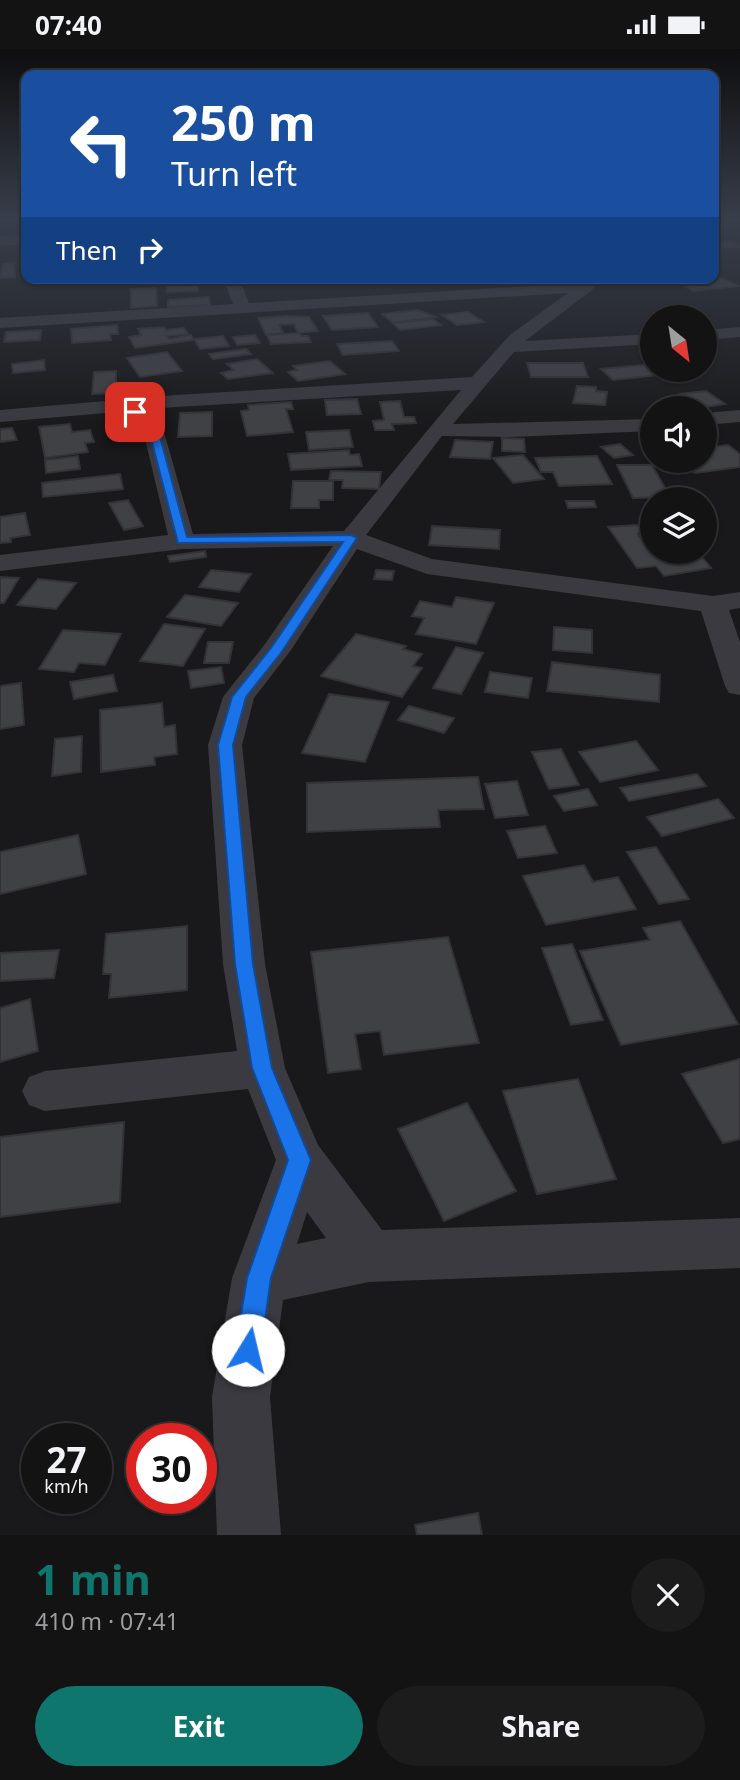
<!DOCTYPE html>
<meta charset="utf-8">
<style>
:root{--surface:#131314;--page:#1c1c1d;--text:#f1f3f6;--muted:#9d9ea0;--line:#323234;--accent:#0f766e}
body{margin:0;font-family:"Noto Sans",sans-serif;background:var(--page);color:var(--text);height:100vh;display:flex;flex-direction:column;font-size:26px;white-space:nowrap}
*{box-sizing:border-box;margin:0}
p{font-size:23px;color:var(--muted)}
.icon{flex:none;width:38px;height:38px;fill:none;stroke:currentColor;stroke-width:2;stroke-linecap:round;stroke-linejoin:round}
.map{position:relative;height:1486px;overflow:hidden}
.drawer{display:flex;flex-direction:column;background:var(--surface);flex:1}
.drawer>*{flex:none}
.guide{position:absolute;left:21px;top:21px;width:698px;height:214px;border-radius:14px;box-shadow:0 2px 5px #0004,0 0 0 2px var(--line);background:#1a4fa0;color:#fff;overflow:hidden}
.needle{width:46px;rotate:150deg}
.fabs{position:absolute;left:640px;top:256px;display:grid;gap:14px}
.fabs a{display:grid;place-items:center;width:77px;height:77px;border-radius:50%;background:var(--surface);box-shadow:0 2px 5px #0004,0 0 0 2px var(--line);font-size:35px}
.speed{position:absolute;left:21px;top:1374px;display:flex;gap:14px;font-size:35px;font-weight:700;text-align:center}
.speed>*{display:grid;place-content:center;width:91px;height:91px;border-radius:50%;background:var(--surface);box-shadow:0 2px 5px #0004,0 0 0 2px var(--line);line-height:1}
.speed small{font-size:18px;font-weight:400}
.speed .limit{border:10px solid #d22;background:#fff;color:#111}
.pin{position:absolute;display:grid;place-items:center;width:60px;height:60px;color:#fff;margin:-30px;border-radius:14px;box-shadow:0 4px 10px #0006}
.me{position:absolute;width:77px;margin:-38px;rotate:9deg;stroke-linejoin:round;filter:drop-shadow(0 0 5px #0008)}
.turn{display:flex;align-items:center;gap:24px;height:147px;padding:0 35px;font-size:32px}
.turn .icon{width:91px;height:91px;stroke-width:2.5}
.turn b{display:block;font-size:49px;line-height:60px}
.then{display:flex;align-items:center;height:66px;padding:0 35px;background:#0003;gap:14px;font-size:26px}
.round{display:grid;place-items:center;flex:none;width:74px;height:74px;border-radius:37px;background:var(--page)}
.head{display:flex;align-items:center;justify-content:space-between;height:119px;padding:0 35px}
h1{font-size:42px;font-weight:700;line-height:52px;color:var(--accent)}
.button{display:flex;gap:14px;margin-top:auto;padding:14px 35px}
.button a{flex:1;height:80px;border-radius:42px;background:var(--accent);color:#fff;font-size:28px;font-weight:700;line-height:80px;text-align:center}
.button a+a{background:var(--page);color:var(--text)}
.status{display:flex;justify-content:space-between;align-items:center;height:49px;padding:0 35px;background:var(--surface);direction:ltr}
.status svg{height:19px;fill:currentColor}
.map>svg:first-child{display:block}
.building{fill:#404145;stroke:#333337;stroke-width:2}
.lines{fill:none;stroke-linecap:round;stroke-linejoin:round}
.minor{fill:#3a3a40;fill-rule:evenodd}
.tertiary{fill:#3a3a40;fill-rule:evenodd}
.route{fill:#1a73e8;stroke:#114b97;stroke-width:2}
</style>
<div class="status"><b>07:40</b><svg viewBox="0 0 49 12"><path d="M0 12V9h3v3zM5 12V6h3v6zM10 12V3h3v9zM15 12V0h3v12zM26 1h20v11H26zM47 4h2v5h-2z"/></svg></div>
<div class="map">
<svg width="740" height="1486" viewBox="0 0 740 1486">
<rect width="100%" height="100%" fill="#19191b"/>
<!-- building -->
<g class="building">
<polygon points="733,192 740,198 714,199 714,193"/>
<polygon points="14,214 15,228 0,229 3,215"/>
<polygon points="714,226 739,237 693,242 673,230 714,229"/>
<polygon points="84,229 120,229 119,233 82,234"/>
<polygon points="161,229 201,230 201,234 161,236"/>
<polygon points="198,236 198,242 167,243 167,237"/>
<polygon points="156,239 157,257 131,259 131,240"/>
<polygon points="209,248 210,256 168,258 168,251"/>
<polygon points="418,261 436,268 393,274 382,265"/>
<polygon points="468,263 484,273 457,276 442,266"/>
<polygon points="368,264 378,278 332,281 323,267"/>
<polygon points="288,267 309,268 318,282 298,284 294,275 279,276 283,284 266,286 258,269"/>
<polygon points="433,270 441,276 400,281 393,274"/>
<polygon points="117,276 118,285 110,285 111,291 72,294 71,280"/>
<polygon points="164,278 166,281 184,279 188,285 167,287 169,290 191,286 194,291 135,299 129,288 141,286 138,280"/>
<polygon points="41,281 40,291 4,293 6,283"/>
<polygon points="300,284 301,287 308,287 311,293 271,295 267,286"/>
<polygon points="255,286 260,294 237,296 233,288"/>
<polygon points="223,287 229,297 200,300 194,290"/>
<polygon points="392,292 399,302 343,306 337,295"/>
<polygon points="246,300 251,305 213,310 209,305"/>
<polygon points="167,303 182,322 140,328 127,309"/>
<polygon points="257,310 273,324 228,330 221,324 234,321 227,315"/>
<polygon points="44,311 45,321 13,324 12,315"/>
<polygon points="330,312 345,325 298,332 288,323 297,321 293,317"/>
<polygon points="527,314 583,314 588,328 531,328"/>
<polygon points="653,315 653,320 660,320 667,325 613,331 601,320"/>
<polygon points="116,322 116,344 92,345 94,323"/>
<polygon points="577,337 596,338 596,342 607,343 605,356 573,354"/>
<polygon points="706,342 725,355 698,359 680,345"/>
<polygon points="357,350 361,365 327,366 325,351"/>
<polygon points="400,352 404,368 414,368 416,374 392,375 394,381 375,381 373,372 384,371 380,353"/>
<polygon points="291,353 293,360 286,360 293,383 247,387 241,362 249,361 248,356"/>
<polygon points="212,363 212,387 178,388 180,364"/>
<polygon points="70,375 72,383 90,381 94,393 85,394 88,403 45,409 39,378"/>
<polygon points="12,379 17,391 0,393 0,380"/>
<polygon points="349,381 353,398 309,401 306,383"/>
<polygon points="502,389 524,390 525,403 502,402"/>
<polygon points="455,391 493,393 490,410 450,408"/>
<polygon points="620,395 633,406 614,409 601,398"/>
<polygon points="728,396 740,405 740,418 695,424 679,411 705,411 705,399"/>
<polygon points="349,401 350,406 359,405 362,417 291,421 288,405"/>
<polygon points="523,406 544,430 513,434 493,409"/>
<polygon points="78,407 80,420 46,424 45,411"/>
<polygon points="597,407 612,435 559,437 553,423 541,423 535,409"/>
<polygon points="617,416 652,416 670,448 633,449"/>
<polygon points="331,422 381,423 379,440 342,439 343,431 329,431"/>
<polygon points="120,425 123,440 43,448 42,434"/>
<polygon points="293,432 333,432 333,451 319,451 319,459 291,459"/>
<polygon points="128,451 143,477 124,481 109,454"/>
<polygon points="566,452 594,452 596,458 568,459"/>
<polygon points="25,464 30,486 10,489 11,493 0,494 0,468"/>
<polygon points="652,475 653,484 638,485 642,491 653,490 653,502 697,502 711,519 664,527 656,517 637,519 608,478"/>
<polygon points="432,477 500,481 499,500 429,496"/>
<polygon points="205,502 206,508 170,513 168,507"/>
<polygon points="211,521 251,525 239,543 199,538"/>
<polygon points="376,521 394,522 392,531 374,530"/>
<polygon points="0,528 19,529 4,554 0,554"/>
<polygon points="38,530 76,534 56,560 17,556"/>
<polygon points="185,546 238,554 221,577 167,568"/>
<polygon points="456,548 494,554 476,595 416,585 424,569 412,567 420,552 452,558"/>
<polygon points="164,575 205,580 183,617 140,612"/>
<polygon points="554,578 592,581 592,604 553,601"/>
<polygon points="63,581 121,585 105,616 79,614 74,623 39,620"/>
<polygon points="356,585 406,597 403,600 422,605 413,617 422,619 402,648 321,627"/>
<polygon points="208,593 233,593 229,614 204,614"/>
<polygon points="456,598 483,604 461,645 433,639"/>
<polygon points="552,613 660,626 659,653 547,642"/>
<polygon points="221,618 224,634 191,639 188,622"/>
<polygon points="490,623 532,629 528,649 485,643"/>
<polygon points="113,626 117,642 74,650 70,633"/>
<polygon points="21,634 24,676 0,680 0,637"/>
<polygon points="329,645 389,653 365,713 302,704"/>
<polygon points="162,654 164,678 175,676 177,705 154,708 155,716 101,723 100,661"/>
<polygon points="409,657 454,669 444,684 398,671"/>
<polygon points="82,687 81,723 52,727 55,690"/>
<polygon points="636,692 658,721 600,733 579,703"/>
<polygon points="561,700 579,736 549,740 532,703"/>
<polygon points="697,725 706,737 629,752 620,739"/>
<polygon points="478,728 484,760 438,761 440,778 307,783 307,734"/>
<polygon points="517,732 528,766 495,769 485,735"/>
<polygon points="588,740 597,756 564,762 554,747"/>
<polygon points="718,750 734,769 662,787 647,768"/>
<polygon points="545,777 557,804 518,809 507,782"/>
<polygon points="78,786 86,825 0,845 0,803"/>
<polygon points="656,798 689,850 659,855 627,803"/>
<polygon points="584,816 593,833 618,828 636,860 546,876 523,827"/>
<polygon points="680,872 738,975 621,996 580,902 650,891 643,879"/>
<polygon points="187,877 187,941 109,949 111,925 103,925 106,885"/>
<polygon points="448,888 479,994 384,1006 380,982 355,985 361,1020 328,1024 311,903"/>
<polygon points="572,895 603,971 571,976 542,899"/>
<polygon points="59,901 54,929 0,932 0,904"/>
<polygon points="30,950 38,1002 0,1013 0,959"/>
<polygon points="740,1010 740,1090 723,1094 682,1025"/>
<polygon points="578,1030 616,1130 537,1145 503,1042"/>
<polygon points="467,1054 516,1142 444,1172 398,1080"/>
<polygon points="124,1073 120,1153 0,1168 0,1088"/>
<polygon points="478,1464 482,1486 417,1486 415,1476"/>
</g>
<g class="lines">
<!-- minor -->
<g class="minor">
<path d="M223 229H239L249 254 581 234 584 229H600L592 241 525 292 653 285V295L514 303 453 375 653 370V382L511 388 442 387 366 486 432 510 713 547 740 543V559L729 561 740 593V646L729 644 725 637 701 562 427 525 357 500 291 601 254 649 242 696 265 915 285 1019 318 1096 382 1181 740 1169V1219L369 1233 283 1251 270 1348 281 1486H217L212 1348 232 1229 276 1111 248 1040 45 1062 29 1056 22 1042 29 1028 45 1022 237 1002 223 915 208 696 223 648 265 595 333 497 182 500 0 522V506L168 486 140 369 150 363 160 369 193 485 344 482 461 341 176 358 0 373V361L176 346 472 328 511 285 568 244 0 279V269L233 255ZM307 1163 326 1189 297 1195Z"/>
<polygon points="740,278 740,288 705,291 705,281"/>
<polygon points="740,361 740,373 705,376 705,364"/>
</g>
<!-- tertiary -->
<polygon class="tertiary" points="26,185 26,195 0,197 0,187"/>
</g>
<!-- sky -->
<linearGradient id="sky" x2="0" y2="1"><stop stop-color="#0e0e0f"/><stop offset="0.45" stop-color="#383e4a"/><stop offset="1" stop-color="#383e4a" stop-opacity="0"/></linearGradient>
<rect width="740" height="379" fill="url(#sky)"/>
<!-- route -->
<polygon class="route" points="135,360 155,369 187,488 351,486 357,489 281,604 246,648 233,696 253,915 272,1019 311,1111 271,1229 261,1301 257,1310 248,1313 239,1310 235,1301 247,1229 288,1111 252,1019 235,915 218,696 232,648 271,599 343,493 178,494 146,370 132,365"/>
</svg>
<div class="fabs">
<a><svg class="needle" viewBox="-14 -14 28 28"><path d="M0-13l5 13h-10z" fill="#e53935"/><path d="M0 13l5-13h-10z" fill="#9d9ea0"/></svg></a>
<a><svg class="icon" aria-label="sound" viewBox="0 0 24 24"><path d="M4 9h4l5-4v14l-5-4H4zM17 9q2 3 0 6"/></svg></a>
<a><svg class="icon" aria-label="layers" viewBox="0 0 24 24"><path d="M12 4l9 5-9 5-9-5zM3 14l9 5 9-5"/></svg></a>
</div>
<div class="speed"><div>27<small>km/h</small></div><div class="limit">30</div></div>
<div class="pin" style="left:135px;top:363px;background:#d93025"><svg class="icon" aria-label="arrive" viewBox="0 0 24 24"><path d="M6 21V4h12l-3 4 3 4H6"/></svg></div>
<svg class="me" style="left:248px;top:1301px" viewBox="-20 -20 40 40"><circle r="19" fill="#fff"/><path d="M0-13L10 11 0 6-10 11z" fill="#1a73e8"/></svg>
<div class="guide">
<div class="turn"><svg class="icon" aria-label="left" viewBox="0 0 24 24"><path d="M17 20v-9H6M10 6l-5 5 5 5"/></svg><div><b>250 m</b>Turn left</div></div>
<div class="then">Then<svg class="icon" aria-label="right" viewBox="0 0 24 24"><path d="M7 20v-9h11M14 6l5 5-5 5"/></svg></div>
</div>
</div>
<section class="drawer">
<div class="head"><div><h1>1 min</h1><p>410 m · 07:41</p></div><a class="round"><svg class="icon" aria-label="close" viewBox="0 0 24 24"><path d="M6 6l12 12M18 6L6 18"/></svg></a></div>
<div class="button"><a>Exit</a><a>Share</a></div>
</section>
